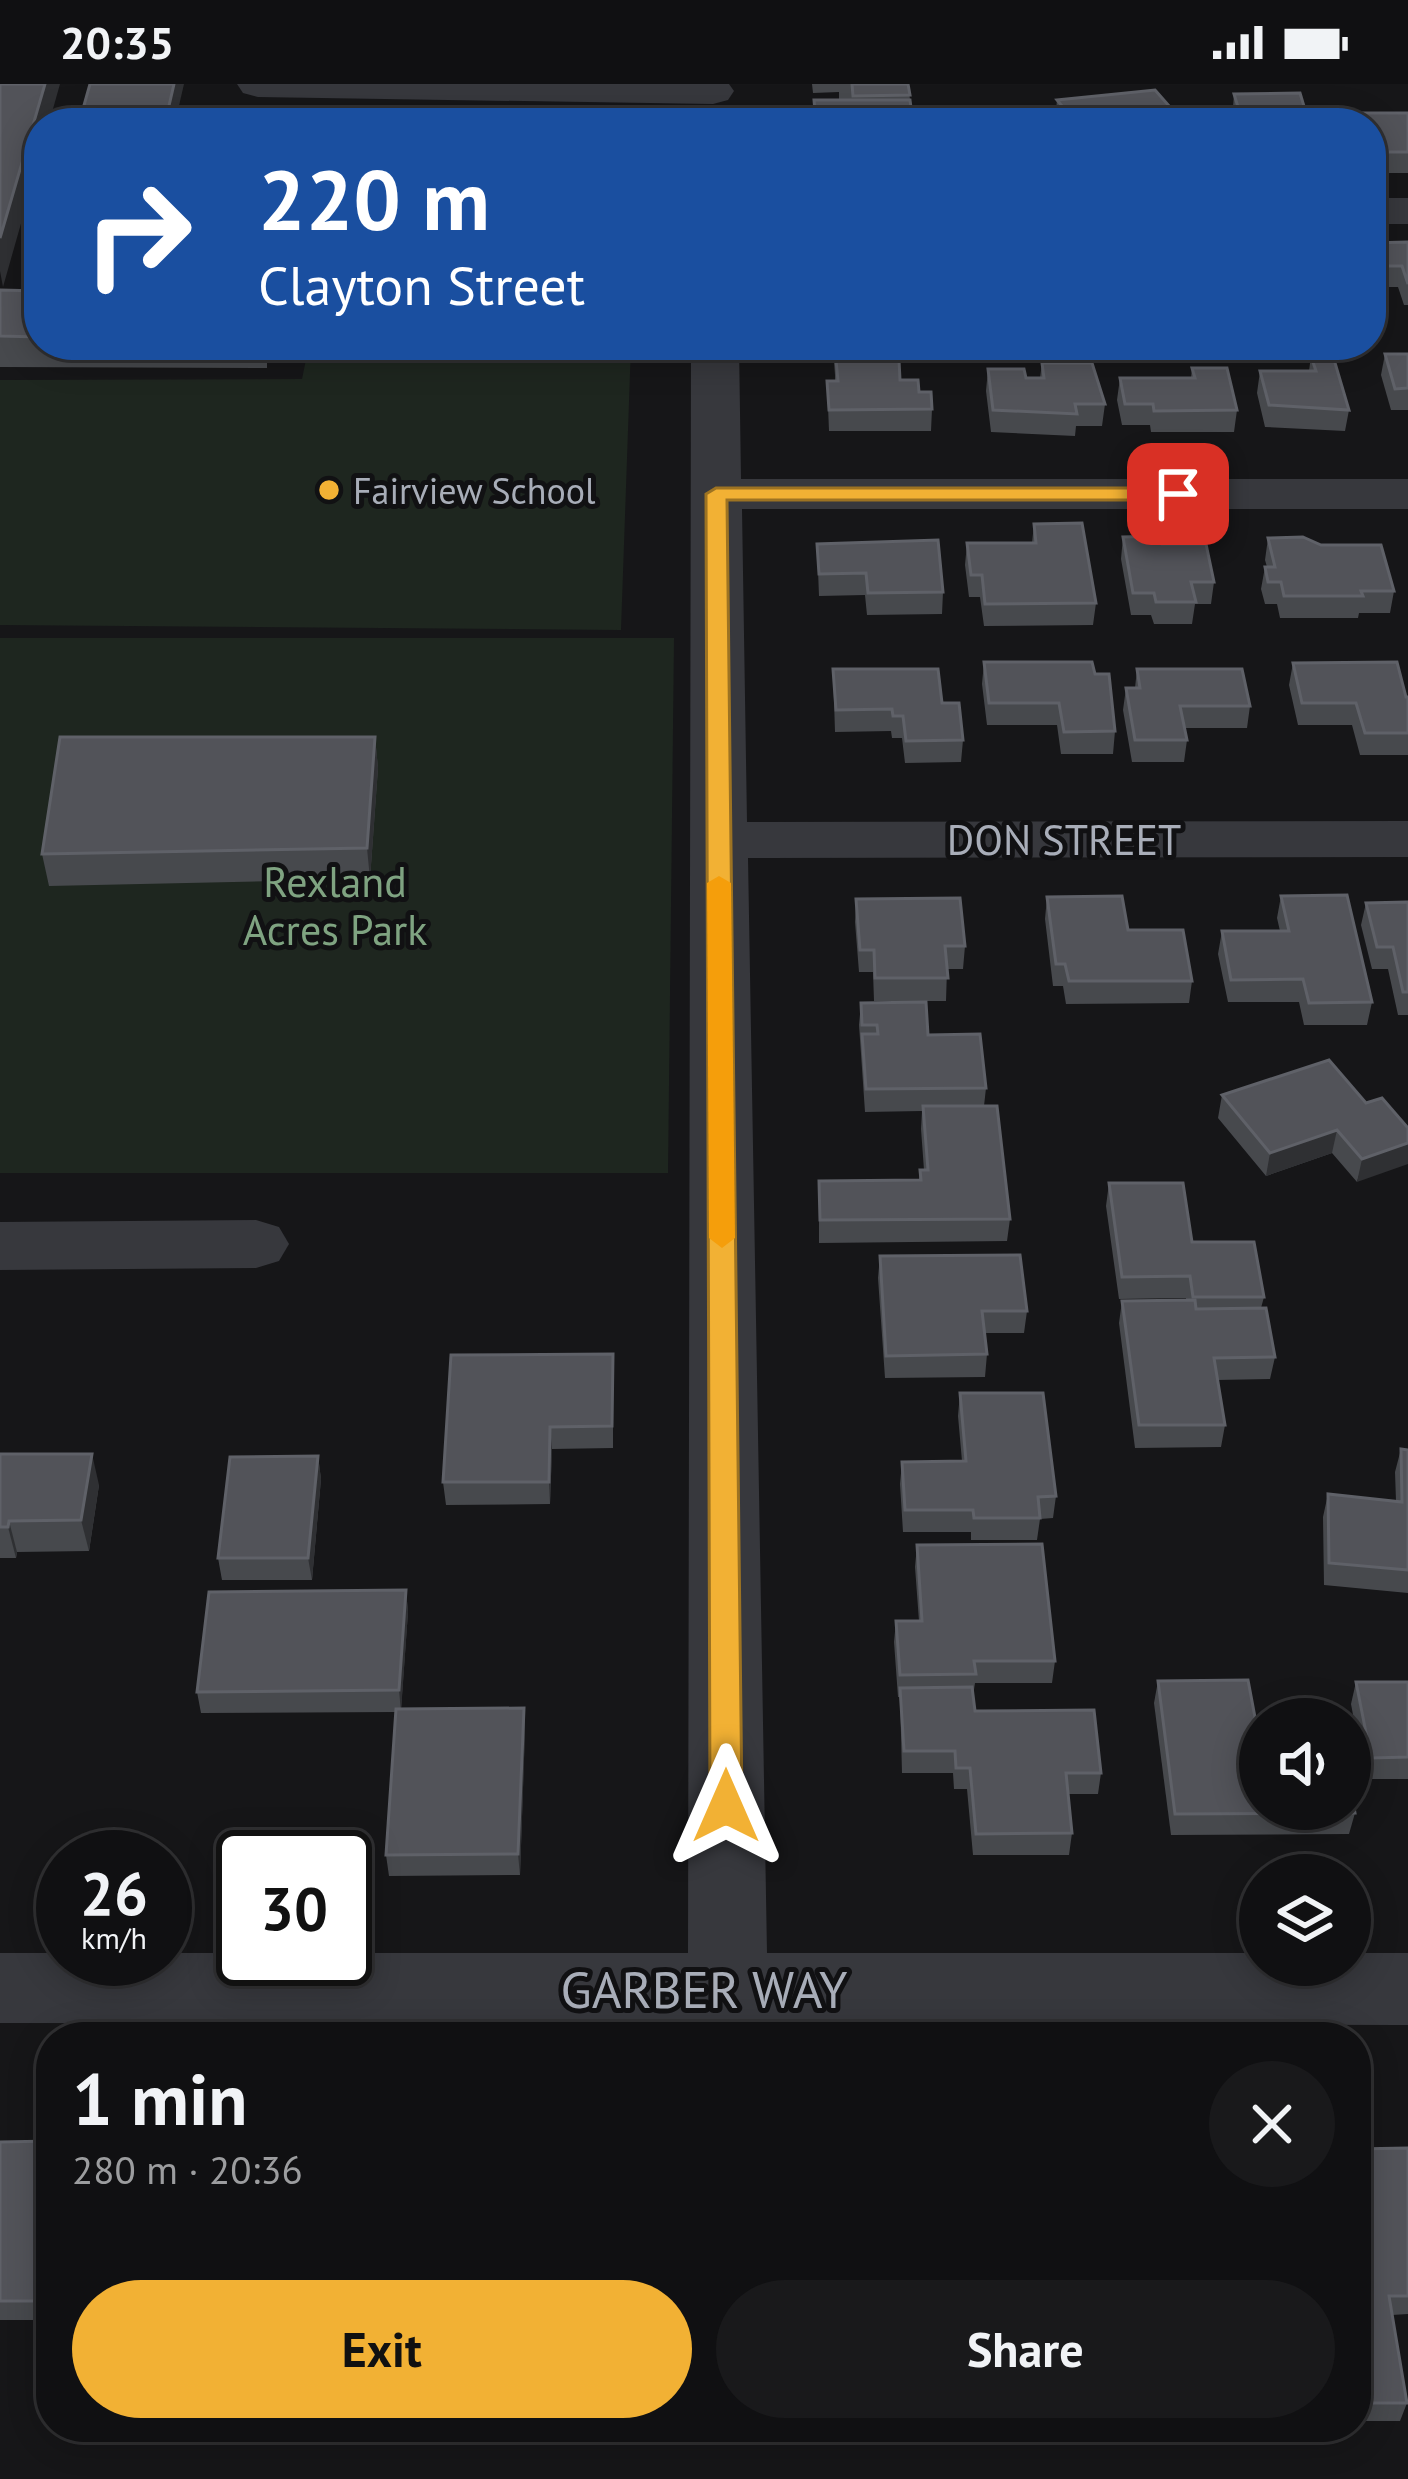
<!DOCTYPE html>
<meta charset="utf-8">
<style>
:root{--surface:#101012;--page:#19191b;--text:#f1f3f6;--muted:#9c9d9f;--line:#303032;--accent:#f2b134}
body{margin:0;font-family:"PT Sans",sans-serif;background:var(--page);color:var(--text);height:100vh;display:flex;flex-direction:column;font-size:45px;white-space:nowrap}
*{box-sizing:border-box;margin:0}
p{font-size:39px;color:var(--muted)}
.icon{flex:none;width:66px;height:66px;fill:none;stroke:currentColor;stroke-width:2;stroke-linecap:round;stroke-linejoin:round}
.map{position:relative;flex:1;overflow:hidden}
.sheet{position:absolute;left:36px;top:1938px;width:1335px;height:420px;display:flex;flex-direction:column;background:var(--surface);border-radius:48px;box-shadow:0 6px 30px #0003,0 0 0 3px var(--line)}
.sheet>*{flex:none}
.guide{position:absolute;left:24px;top:24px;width:1362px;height:252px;border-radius:48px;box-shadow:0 6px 30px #0003,0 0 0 3px var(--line);background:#1a4fa0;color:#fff;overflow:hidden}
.buttons{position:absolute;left:1239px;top:1614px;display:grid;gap:24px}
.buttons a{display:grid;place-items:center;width:132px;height:132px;border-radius:50%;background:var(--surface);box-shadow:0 6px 30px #0003,0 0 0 3px var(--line);font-size:60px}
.speed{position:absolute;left:36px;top:1746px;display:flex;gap:24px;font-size:60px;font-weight:700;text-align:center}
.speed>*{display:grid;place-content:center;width:156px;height:156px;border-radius:50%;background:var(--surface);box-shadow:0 6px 30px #0003,0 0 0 3px var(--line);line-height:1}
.speed small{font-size:30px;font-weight:400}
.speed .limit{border:6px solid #111;border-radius:18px;background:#fff;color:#111}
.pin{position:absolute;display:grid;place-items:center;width:102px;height:102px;color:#fff;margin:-51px;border-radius:24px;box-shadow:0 6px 18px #0006}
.me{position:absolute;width:132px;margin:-66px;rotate:0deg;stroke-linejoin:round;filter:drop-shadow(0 0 9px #0008)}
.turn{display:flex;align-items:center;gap:42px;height:252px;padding:0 36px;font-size:54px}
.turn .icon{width:156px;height:156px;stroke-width:2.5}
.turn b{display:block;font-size:84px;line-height:102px}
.round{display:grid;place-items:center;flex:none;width:126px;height:126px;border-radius:63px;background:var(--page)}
.head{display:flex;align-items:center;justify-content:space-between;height:204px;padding:0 36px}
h1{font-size:72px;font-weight:700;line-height:90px}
.primary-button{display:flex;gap:24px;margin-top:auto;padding:24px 36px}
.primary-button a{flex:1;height:138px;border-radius:72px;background:var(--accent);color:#111;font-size:48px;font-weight:700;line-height:138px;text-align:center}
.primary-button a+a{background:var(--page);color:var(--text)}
.status{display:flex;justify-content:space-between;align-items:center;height:84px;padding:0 60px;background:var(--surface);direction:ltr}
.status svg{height:33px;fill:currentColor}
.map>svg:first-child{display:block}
.green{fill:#1e261f}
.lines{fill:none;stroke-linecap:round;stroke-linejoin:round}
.minor{fill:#37383d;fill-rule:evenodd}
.wall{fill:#47494d}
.shaded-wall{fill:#2f3033}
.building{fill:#525359;stroke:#5f6168;stroke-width:3}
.route{fill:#f2b134;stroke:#9d7322;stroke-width:3}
.slow{fill:#f59e0b}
.poi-dot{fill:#f2b134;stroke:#111113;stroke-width:4.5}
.labels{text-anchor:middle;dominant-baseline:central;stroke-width:10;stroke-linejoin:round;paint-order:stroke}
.far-poi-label{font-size:36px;fill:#a8adb8;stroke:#111113;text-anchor:start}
.street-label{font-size:42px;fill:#a8adb8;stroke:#111113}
.park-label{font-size:42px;fill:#7fa381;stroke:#111113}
.near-street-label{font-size:51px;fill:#a8adb8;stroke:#111113}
</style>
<div class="status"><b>20:35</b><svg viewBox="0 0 49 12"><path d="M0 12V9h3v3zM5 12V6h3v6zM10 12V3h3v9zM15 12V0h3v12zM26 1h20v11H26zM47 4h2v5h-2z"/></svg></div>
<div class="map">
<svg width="1408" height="2395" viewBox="0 0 1408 2395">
<rect width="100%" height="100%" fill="#161618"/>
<!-- green -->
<g class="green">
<polygon points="355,28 639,31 639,39 353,39"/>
<polygon points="309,261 631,261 621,546 0,541 0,296 302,295"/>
<polygon points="0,554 674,554 668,1089 0,1089"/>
</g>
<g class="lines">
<!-- minor -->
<g class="minor">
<polygon points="237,0 729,0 734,7 728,16 713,20 258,13 243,9"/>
<rect x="1371" y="114" width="37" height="26"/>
<polygon points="691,261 739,261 741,395 1408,395 1408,425 742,425 747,738 1408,737 1408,773 748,774 767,1869 1260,1869 1260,1881 1350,1881 1350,1869 1408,1869 1408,1941 0,1939 0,1869 63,1869 63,1875 165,1875 165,1869 243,1869 243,1875 345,1875 345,1869 688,1869"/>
<polygon points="256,1136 279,1143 289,1160 279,1177 256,1184 0,1186 0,1138"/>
</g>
</g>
<!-- wall -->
<g class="wall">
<polygon points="812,0 908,0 913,39 814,39 814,16 839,16 839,8 813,9"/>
<polygon points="1234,10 1309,39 1200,39 1202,23 1233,23"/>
<polygon points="1057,16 1184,39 1057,39 1055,37"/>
<polygon points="1319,29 1408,29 1408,89 1371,89 1371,39 1317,39"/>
<polygon points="1408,158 1408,221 1404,221 1398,203 1371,203 1371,159"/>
<polygon points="0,206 39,207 39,261 267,261 267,284 0,283"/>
<polygon points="823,261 921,261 921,269 899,269 900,296 919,308 932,325 931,347 829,347 827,297 835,297 835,291 834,278 824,278"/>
<polygon points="1385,270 1408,270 1408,326 1391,326 1381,291"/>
<polygon points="1311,272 1349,326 1345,347 1265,343 1257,309 1260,287 1309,287"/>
<polygon points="1042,279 1105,320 1102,342 1076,342 1075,352 991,348 986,307 988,285 1026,294 1040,294"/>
<polygon points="1192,284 1237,326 1234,348 1151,348 1150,341 1122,341 1117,316 1120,294 1191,294"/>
<polygon points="1034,440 1096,519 1093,541 984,542 980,513 969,513 965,481 967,459 1032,459"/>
<polygon points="1123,453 1162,460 1214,498 1211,520 1195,520 1192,540 1154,540 1151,531 1131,531 1121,475"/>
<polygon points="1268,454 1394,507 1390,529 1359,529 1358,534 1280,534 1277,520 1265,520 1261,505 1265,483 1267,483 1265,476"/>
<polygon points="817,460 943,508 942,530 867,531 865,511 819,512"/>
<polygon points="984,578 1095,590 1115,647 1113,670 1061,670 1057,641 987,641 982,600"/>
<polygon points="1293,579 1408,613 1408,671 1360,671 1352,641 1298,641 1289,601"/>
<polygon points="833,585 942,619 963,656 961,678 905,679 902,654 892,654 891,647 835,648"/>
<polygon points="1137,585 1250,622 1247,644 1185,644 1187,656 1184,678 1132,678 1123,626 1126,604 1135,604"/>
<polygon points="375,653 378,684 370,795 49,802 42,770"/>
<polygon points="1281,812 1372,918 1367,941 1304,941 1299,918 1228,918 1218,870 1222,847 1280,847 1277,834"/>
<polygon points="1047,813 1128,846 1192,897 1189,919 1066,920 1063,902 1053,902 1045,835"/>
<polygon points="856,815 965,862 963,885 947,885 946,917 874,917 873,888 859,888 855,838"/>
<polygon points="1408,818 1408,931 1398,931 1388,885 1372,885 1361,841 1366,819"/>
<polygon points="861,919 928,951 986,1004 984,1022 1010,1135 1007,1157 819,1159 819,1097 919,1096 920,1086 924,1086 921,1045 922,1027 865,1028 859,941"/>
<polygon points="1222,1011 1366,1019 1382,1014 1357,1098 1332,1069 1266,1092 1218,1034"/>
<polygon points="1109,1099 1192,1158 1264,1213 1261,1224 1275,1273 1270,1295 1217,1296 1225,1341 1221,1363 1135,1364 1119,1239 1122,1217 1186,1216 1186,1214 1119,1215 1106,1122"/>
<polygon points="880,1172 1027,1227 1024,1249 985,1249 987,1270 985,1293 885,1294 878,1194"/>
<polygon points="613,1270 613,1364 552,1365 550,1420 446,1421 443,1398"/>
<polygon points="960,1309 1056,1412 1053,1434 1040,1435 1037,1456 971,1456 971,1448 903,1448 900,1400 902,1378 962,1377 958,1332"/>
<polygon points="1401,1365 1408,1366 1408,1509 1324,1501 1323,1433 1328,1410 1396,1417 1395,1388"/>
<polygon points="0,1370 99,1401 89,1467 17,1468 16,1474 0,1474"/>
<polygon points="318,1372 321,1395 312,1496 222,1496 218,1474"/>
<polygon points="917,1461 1055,1577 1052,1599 975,1599 973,1612 975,1627 1101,1689 1098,1710 1068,1710 1072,1749 1069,1771 973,1771 967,1705 954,1705 953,1689 902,1689 900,1613 898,1613 894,1558 896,1537 919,1537 915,1483"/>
<polygon points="406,1506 408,1528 401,1625 524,1624 525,1646 520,1791 389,1792 386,1771 396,1628 201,1629 197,1608"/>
<polygon points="1158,1597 1259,1660 1355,1729 1349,1750 1171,1751 1154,1619"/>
<polygon points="1356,1598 1408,1598 1408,1695 1365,1695 1351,1620"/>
<polygon points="51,2057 51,2236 0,2236 0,2058"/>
<polygon points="1408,2064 1408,2230 1392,2231 1407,2319 1400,2337 1356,2337 1356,2065"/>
</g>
<!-- shaded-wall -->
<g class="shaded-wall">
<polygon points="45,0 60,0 49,39 39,39 39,76 3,203 0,187 0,154"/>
<polygon points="174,0 184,0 175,39 165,39"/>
<polygon points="375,653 378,684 370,795 367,764"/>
<polygon points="1337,1046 1332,1069 1266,1092 1270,1069"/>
<polygon points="1408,1059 1408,1080 1357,1098 1362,1075"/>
<polygon points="550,1343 552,1365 550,1420 549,1398"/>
<polygon points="92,1370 99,1401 89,1467 81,1436"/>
<polygon points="318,1372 321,1395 312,1496 308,1474"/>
<polygon points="9,1437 17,1468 16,1474 8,1443"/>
<polygon points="406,1506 408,1528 401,1628 399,1606"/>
<polygon points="524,1624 525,1646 520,1791 518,1770"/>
</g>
<!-- building -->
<g class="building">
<polygon points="0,0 45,0 0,154"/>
<polygon points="90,0 174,0 165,39 79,39"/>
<polygon points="852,0 908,0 910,11 853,12"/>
<polygon points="1155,6 1184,39 1076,39 1057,16"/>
<polygon points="1300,9 1309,39 1206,39 1202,23 1238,23 1234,10"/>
<polygon points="814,16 910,16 913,39 816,38"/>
<polygon points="1319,29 1408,29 1408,68 1371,68 1371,39 1321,39"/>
<polygon points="1408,158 1408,200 1402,182 1371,182 1371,159"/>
<polygon points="0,206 39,207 39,253 0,252"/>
<polygon points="835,261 898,261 899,269 835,269"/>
<polygon points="1385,270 1408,270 1408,304 1395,305"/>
<polygon points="1311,272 1333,272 1349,326 1269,321 1260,287 1316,287"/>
<polygon points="836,276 899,276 900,296 918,296 919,308 931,308 932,325 829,326 827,297 838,297"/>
<polygon points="1042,279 1092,279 1105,320 1075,320 1077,330 993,326 988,285 1024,285 1026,294 1044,294"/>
<polygon points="1192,284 1227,284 1237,326 1154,327 1153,320 1125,320 1120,294 1195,294"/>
<polygon points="1082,439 1096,519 985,520 982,491 971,491 967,459 1036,459 1034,440"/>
<polygon points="1160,452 1162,460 1206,460 1214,498 1191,498 1196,518 1156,518 1154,509 1133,509 1123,453"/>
<polygon points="1303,453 1321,461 1381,461 1394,507 1361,507 1363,512 1284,512 1281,498 1268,498 1265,483 1275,483 1268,454"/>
<polygon points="938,456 943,508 868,509 866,489 819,490 817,460"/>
<polygon points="984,578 1092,578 1095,590 1109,590 1115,647 1064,648 1059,619 989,619"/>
<polygon points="1397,578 1406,613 1408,613 1408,649 1365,649 1356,619 1302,619 1293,579"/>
<polygon points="833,585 938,585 942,619 959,619 963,656 906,657 903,632 893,632 892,625 836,626"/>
<polygon points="1137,585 1242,585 1250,622 1180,622 1187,656 1135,656 1126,604 1140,604"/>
<polygon points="60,653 375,653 367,764 42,770"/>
<polygon points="1347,811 1372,918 1309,919 1303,895 1231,896 1222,847 1289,847 1281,812"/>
<polygon points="1122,812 1128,846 1183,846 1192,897 1069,897 1065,880 1056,880 1047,813"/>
<polygon points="960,814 965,862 945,862 948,894 875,894 874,866 860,866 856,815"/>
<polygon points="1408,818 1408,908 1403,908 1393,863 1377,863 1366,819"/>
<polygon points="926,918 928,951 980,950 986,1004 866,1005 862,950 878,950 877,941 862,941 861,919"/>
<polygon points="1329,976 1366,1019 1382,1014 1408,1044 1408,1059 1362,1075 1337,1046 1270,1069 1222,1011"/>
<polygon points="923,1022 997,1022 1010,1135 820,1136 819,1097 921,1096 920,1086 928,1086"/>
<polygon points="1109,1099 1183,1099 1192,1158 1254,1158 1264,1213 1193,1213 1190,1192 1122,1193"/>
<polygon points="1020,1171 1027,1227 982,1227 987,1270 886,1272 880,1172"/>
<polygon points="1195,1216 1196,1225 1266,1224 1275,1273 1214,1274 1225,1341 1139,1341 1122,1217"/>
<polygon points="613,1270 612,1342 550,1343 549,1398 443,1398 451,1271"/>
<polygon points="960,1309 1043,1309 1056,1412 1038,1413 1040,1434 974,1434 973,1426 905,1426 902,1378 966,1377"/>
<polygon points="1401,1365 1408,1366 1408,1486 1329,1479 1328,1410 1402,1418"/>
<polygon points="0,1370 92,1370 81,1436 9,1437 8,1443 0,1443"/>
<polygon points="318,1372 308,1474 218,1474 230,1373"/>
<polygon points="1042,1460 1055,1577 974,1577 976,1590 900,1591 896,1537 922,1537 917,1461"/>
<polygon points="406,1506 399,1606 197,1608 209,1508"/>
<polygon points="1248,1596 1260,1660 1260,1725 1350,1725 1350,1699 1355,1729 1175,1730 1158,1597"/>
<polygon points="1356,1598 1408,1598 1408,1673 1371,1674"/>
<polygon points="972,1603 975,1627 1094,1626 1101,1689 1066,1689 1072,1749 976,1750 970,1684 956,1684 955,1667 904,1667 900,1604"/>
<polygon points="524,1624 518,1770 386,1771 396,1625"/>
<polygon points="51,2057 51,2217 0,2217 0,2058"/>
<polygon points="1408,2064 1408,2212 1389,2212 1407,2319 1356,2319 1356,2065"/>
</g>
<!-- route -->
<polygon class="route" points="716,404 1178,404 1188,410 1178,416 727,416 742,1722 737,1732 726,1736 715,1732 710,1722 706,410"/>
<!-- slow -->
<polygon class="slow" points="719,792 731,799 735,1154 722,1164 709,1154 707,799"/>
<!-- markers -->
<circle class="poi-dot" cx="329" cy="406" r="12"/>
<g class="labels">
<!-- far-poi labels -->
<g class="far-poi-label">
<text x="353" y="406">Fairview School</text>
</g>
<!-- street labels -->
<g class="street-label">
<text x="1064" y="755">DON STREET</text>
</g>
<!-- park labels -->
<g class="park-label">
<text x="335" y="797">Rexland<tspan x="335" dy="48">Acres Park</tspan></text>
</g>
<!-- near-street labels -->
<g class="near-street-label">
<text x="704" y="1905">GARBER WAY</text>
</g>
</g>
</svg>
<div class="buttons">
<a><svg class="icon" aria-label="sound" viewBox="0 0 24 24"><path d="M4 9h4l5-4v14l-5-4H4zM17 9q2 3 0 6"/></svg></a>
<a><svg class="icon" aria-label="layers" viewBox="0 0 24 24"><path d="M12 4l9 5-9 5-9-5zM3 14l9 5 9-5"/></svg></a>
</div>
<div class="speed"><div>26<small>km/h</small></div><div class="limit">30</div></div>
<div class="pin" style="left:1178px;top:410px;background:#d93025"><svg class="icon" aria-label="arrive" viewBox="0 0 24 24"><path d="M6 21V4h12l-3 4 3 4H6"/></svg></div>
<svg class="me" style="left:726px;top:1722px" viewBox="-20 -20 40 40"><path d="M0-17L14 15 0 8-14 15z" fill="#f2b134" stroke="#fff" stroke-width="4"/></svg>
<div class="guide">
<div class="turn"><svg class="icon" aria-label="right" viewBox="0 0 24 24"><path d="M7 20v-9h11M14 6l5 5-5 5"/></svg><div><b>220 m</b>Clayton Street</div></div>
</div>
<section class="sheet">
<div class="head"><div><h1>1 min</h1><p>280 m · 20:36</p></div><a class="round"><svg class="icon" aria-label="close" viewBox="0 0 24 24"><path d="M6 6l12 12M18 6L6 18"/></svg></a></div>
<div class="primary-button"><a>Exit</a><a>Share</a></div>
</section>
</div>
